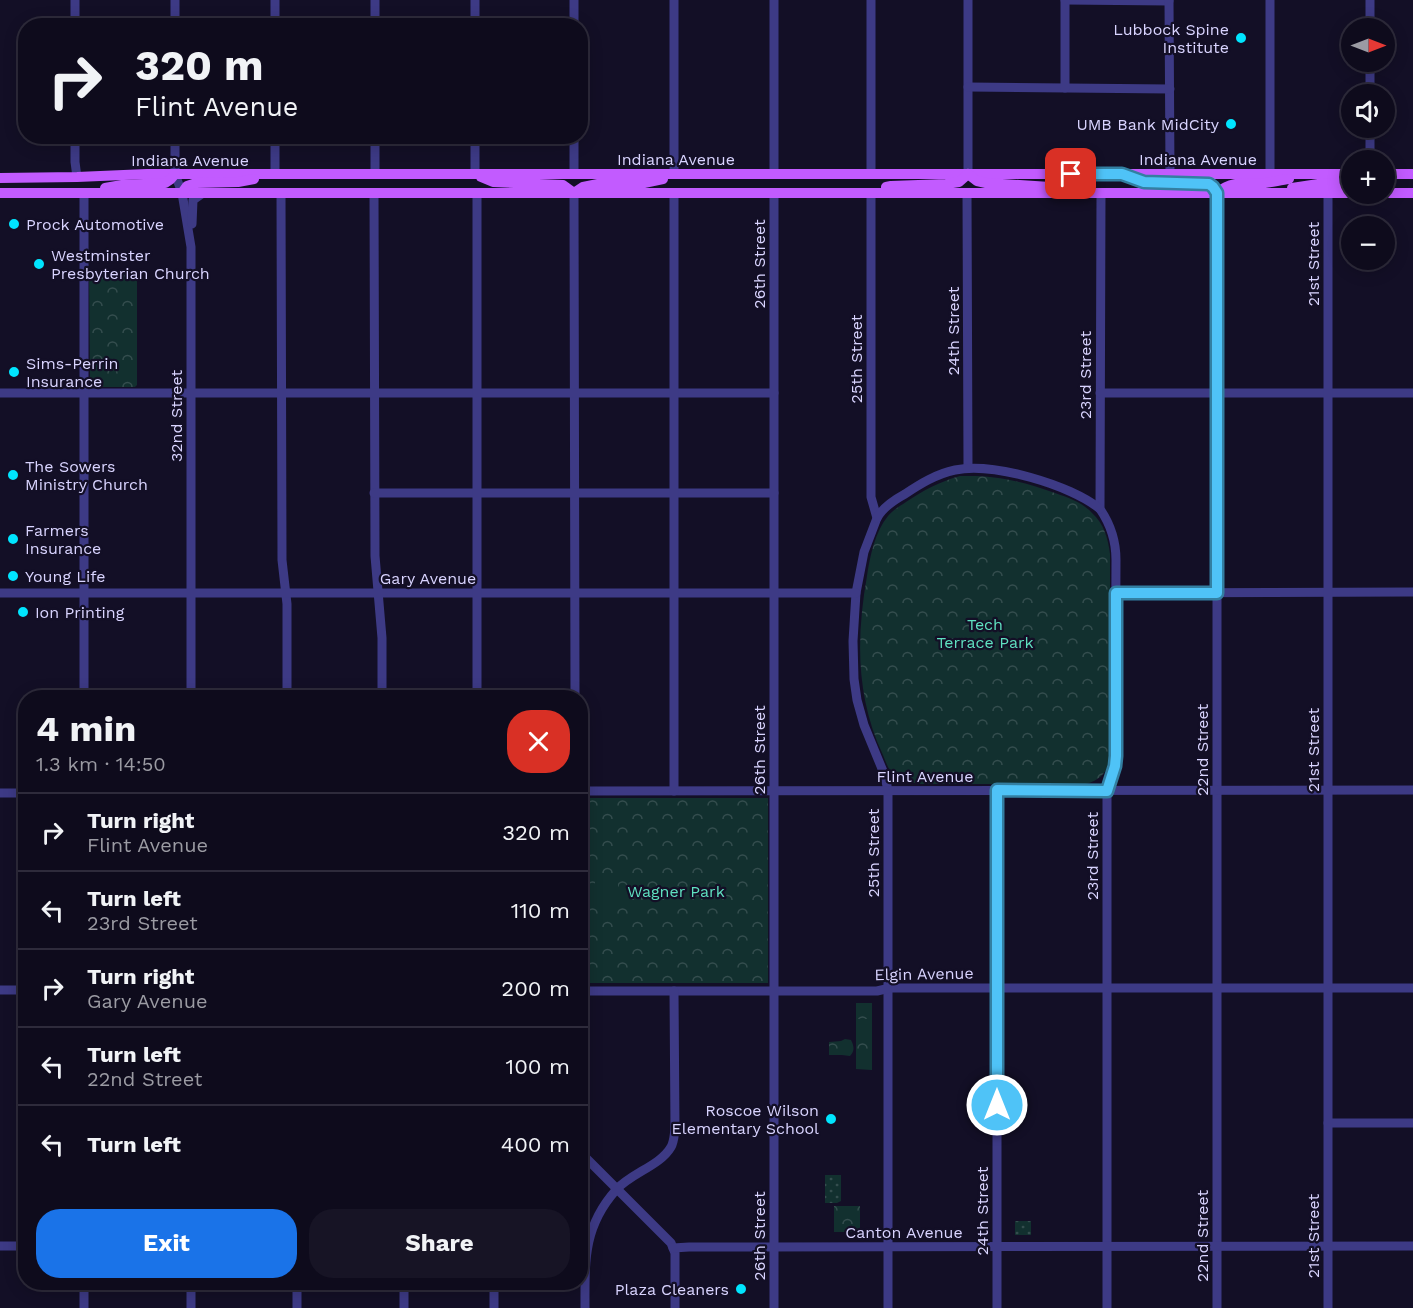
<!DOCTYPE html>
<meta charset="utf-8">
<style>
:root{--surface:#0e0b1c;--page:#171425;--text:#f1f3f6;--muted:#9b9ba3;--line:#2e2b3b;--accent:#1a73e8}
body{margin:0;font-family:"Work Sans",sans-serif;background:var(--page);color:var(--text);height:100vh;display:flex;flex-direction:column;font-size:22px;white-space:nowrap}
*{box-sizing:border-box;margin:0}
p{font-size:20px;color:var(--muted)}
.icon{flex:none;width:33px;height:33px;fill:none;stroke:currentColor;stroke-width:2;stroke-linecap:round;stroke-linejoin:round}
.map{position:relative;flex:1;overflow:hidden}
.panel{position:absolute;left:18px;top:690px;width:570px;height:600px;display:flex;flex-direction:column;background:var(--surface);border-radius:24px;box-shadow:0 3px 15px #0003,0 0 0 2px var(--line)}
.panel>*{flex:none}
.top-card{position:absolute;left:18px;top:18px;width:570px;height:126px;border-radius:24px;box-shadow:0 3px 15px #0003,0 0 0 2px var(--line);background:#0e0b1c;color:var(--text);overflow:hidden}
.needle{width:39px;rotate:90deg}
.tools{position:absolute;left:1341px;top:18px;display:grid;gap:12px}
.tools a{display:grid;place-items:center;width:54px;height:54px;border-radius:50%;background:var(--surface);box-shadow:0 3px 15px #0003,0 0 0 2px var(--line);font-size:30px}
.pin{position:absolute;display:grid;place-items:center;width:51px;height:51px;color:#fff;margin:-26px;border-radius:12px;box-shadow:0 3px 9px #0006}
.me{position:absolute;width:66px;margin:-33px;rotate:0deg;stroke-linejoin:round;filter:drop-shadow(0 0 4px #0008)}
.turn{display:flex;align-items:center;gap:21px;height:126px;padding:0 18px;font-size:27px}
.turn .icon{width:78px;height:78px;stroke-width:2.5}
.turn b{display:block;font-size:42px;line-height:51px}
.round{display:grid;place-items:center;flex:none;width:63px;height:63px;border-radius:24px;background:var(--page)}
.headline{display:flex;align-items:center;justify-content:space-between;height:102px;padding:0 18px}
h1{font-size:36px;font-weight:700;line-height:45px}
.cta{display:flex;gap:12px;margin-top:auto;padding:12px 18px}
.cta a{flex:1;height:69px;border-radius:24px;background:var(--accent);color:#fff;font-size:24px;font-weight:700;line-height:69px;text-align:center}
.cta a+a{background:var(--page);color:var(--text)}
ul{padding:0;list-style:none}
li{display:flex;align-items:center;gap:18px;height:78px;padding:0 18px;border-top:2px solid var(--line)}
li div{flex:1}
li b{display:block;font-size:22px}
li em{font-style:normal}
.map>svg:first-child{display:block}
.grass{fill:url(#grass-dots)}
.park{fill:url(#park-crowns)}
.pitch{fill:#12302f}
.lines{fill:none;stroke-linecap:round;stroke-linejoin:round}
.minor{stroke:#3d3a85;stroke-width:9}
.major{stroke:#c25bff;stroke-width:10}
.route-casing{stroke:#337fa1;stroke-width:15}
.route{stroke:#4fc3f7;stroke-width:10}
.poi-dot{fill:#00e5ff;stroke:#130f26;stroke-width:2}
.labels{text-anchor:middle;dominant-baseline:central;stroke-width:4.5;stroke-linejoin:round;paint-order:stroke}
.poi-label{font-size:16px;fill:#d9d4ff;stroke:#130f26;text-anchor:start}
.street-label{font-size:16px;fill:#d9d4ff;stroke:#130f26}
.park-label{font-size:16px;fill:#5fe0c0;stroke:#130f26}
</style>
<div class="map">
<svg width="1413" height="1308" viewBox="0 0 1413 1308">
<defs>
<pattern id="grass-dots" width="8" height="8" patternUnits="userSpaceOnUse" patternTransform="scale(1.5)"><rect width="8" height="8" fill="#12302f"/><path d="M2 2h.1M6 6h.1" fill="none" stroke="#344d4e" stroke-width="1.8" stroke-linecap="round"/></pattern>
<pattern id="park-crowns" width="20" height="18" patternUnits="userSpaceOnUse" patternTransform="scale(1.5)"><rect width="20" height="18" fill="#12302f"/><path d="M2 6a3 3 0 1 1 6 0M12 15a3 3 0 1 1 6 0" fill="none" stroke="#344d4e"/></pattern>
</defs>
<rect width="100%" height="100%" fill="#130f26"/>
<!-- grass -->
<g class="grass">
<polygon points="825,1175 841,1175 841,1201 837,1203 825,1203"/>
<polygon points="1031,1221 1031,1235 1015,1235 1015,1221"/>
</g>
<!-- park -->
<g class="park">
<polygon points="137,270 137,385 135,387 94,387 90,383 89,271"/>
<path d="M960 476C997 475 1021 481 1055 493 1069 498 1082 502 1092 513 1104 524 1108 538 1110 554V761C1106 774 1099 780 1086 784H920C909 782 899 781 891 772 888 768 885 760 883 755 856 697 856 638 867 576 870 556 875 532 888 516 893 510 900 506 906 502 924 490 939 482 960 476Z"/>
<rect x="585" y="798" width="183" height="185"/>
<polygon points="856,1003 872,1003 872,1070 856,1069"/>
<path d="M845 1039 851 1040C854 1046 855 1051 850 1056L842 1055H829V1042L841 1041Z"/>
<rect x="834" y="1206" width="26" height="26"/>
</g>
<!-- pitch -->
<g class="pitch">
<rect x="595" y="877" width="23" height="11"/>
<polygon points="665,886 683,886 683,895 678,895 678,909 670,909 670,895 665,895"/>
<rect x="594" y="893" width="24" height="11"/>
<rect x="856" y="1019" width="16" height="17"/>
</g>
<g class="lines">
<!-- minor -->
<g class="minor">
<polyline points="75,0 75,26"/>
<polyline points="175,0 175,26"/>
<polyline points="275,0 275,26"/>
<polyline points="375,0 375,26"/>
<polyline points="475,0 475,26"/>
<polyline points="574,0 574,26"/>
<polyline points="674,0 674,174"/>
<polyline points="774,0 774,174"/>
<polyline points="871,0 871,174"/>
<polyline points="968,0 968,174"/>
<polyline points="1065,0 1169,1"/>
<polyline points="1169,0 1170,174"/>
<polyline points="1270,0 1270,174"/>
<polyline points="1370,0 1370,28"/>
<polyline points="1370,62 1370,94"/>
<polyline points="968,87 1170,89"/>
<polyline points="1065,88 1065,0"/>
<polyline points="1370,128 1370,160"/>
<polyline points="75,136 75,162 77,177"/>
<polyline points="175,136 175,174 182,193 191,247 191,698"/>
<polyline points="275,136 275,174"/>
<polyline points="375,136 375,174"/>
<polyline points="475,136 475,174"/>
<polyline points="574,136 574,174"/>
<polyline points="281,193 282,560 287,604 287,698"/>
<polyline points="374,193 375,556 382,638 382,698"/>
<polyline points="574,193 575,698"/>
<polyline points="871,193 871,497 877,518 864,552 856,593 853,641 854,679 857,700 864,725 885,776 888,791 888,1308"/>
<polyline points="967,193 968,468"/>
<path d="M1101 193 1100 509C1111 525 1116 540 1116 560L1115 766 1107 791V1308"/>
<polyline points="1217,193 1217,1308"/>
<polyline points="192,224 193,200 203,193"/>
<polyline points="0,393 774,393"/>
<polyline points="1100,393 1413,393"/>
<polyline points="374,493 774,493"/>
<path d="M877 518C883 507 894 500 905 494 920 484 936 474 955 470 993 462 1071 485 1100 509"/>
<polyline points="0,593 856,593"/>
<polyline points="1116,593 1413,592"/>
<polyline points="84,698 84,193"/>
<polyline points="477,698 477,193"/>
<polyline points="580,791 1413,790"/>
<polyline points="674,791 674,193"/>
<polyline points="0,793 26,793"/>
<polyline points="0,990 26,990"/>
<polyline points="580,991 877,991 890,988 1413,988"/>
<polyline points="1328,1123 1413,1123"/>
<polyline points="580,1152 671,1243 675,1253 675,1308"/>
<polyline points="0,1246 26,1246"/>
<polyline points="673,1248 689,1247 1413,1246"/>
<polyline points="297,1282 297,1308"/>
<polyline points="404,1282 404,1308"/>
<polyline points="494,1282 494,1308"/>
<polyline points="84,1308 84,1282"/>
<polyline points="191,1308 191,1282"/>
<path d="M585 1308C585 1261 583 1227 616 1190 631 1173 660 1166 671 1147 674 1142 674 1136 675 1129L674 991"/>
<polyline points="774,1308 774,193"/>
<polyline points="997,1308 997,790"/>
<polyline points="1328,1308 1328,193"/>
</g>
<!-- major -->
<g class="major">
<polyline points="1384,174 1413,174"/>
<polyline points="481,177 493,182 563,185 574,193 583,187 598,184 644,183 663,179"/>
<polyline points="1130,177 1144,182 1209,184 1213,187 1217,193"/>
<polyline points="0,178 77,177 147,174 1352,174"/>
<polyline points="886,187 891,186 946,184 959,182 968,174 977,181 986,183 1050,187"/>
<polyline points="105,188 122,185 165,183 171,179 175,174"/>
<polyline points="1292,188 1325,183 1352,184"/>
<path d="M1218 192C1233 180 1246 184 1265 183 1273 182 1281 180 1289 179"/>
<polyline points="0,193 1352,193"/>
<polyline points="182,193 187,186 196,183 238,182 254,179"/>
<polyline points="1384,193 1413,193"/>
</g>
</g>
<g class="lines">
<defs>
<polyline id="route" points="997,1105 997,790 1107,791 1115,766 1116,756 1116,593 1217,593 1217,193 1213,187 1209,184 1144,182 1122,174 1071,174"/>
</defs>
<!-- route casing -->
<use href="#route" class="route-casing"/>
<!-- route -->
<use href="#route" class="route"/>
</g>
<!-- markers -->
<g class="poi-dot">
<circle cx="1241" cy="38" r="6"/>
<circle cx="1231" cy="124" r="6"/>
<circle cx="14" cy="224" r="6"/>
<circle cx="39" cy="264" r="6"/>
<circle cx="14" cy="372" r="6"/>
<circle cx="13" cy="475" r="6"/>
<circle cx="13" cy="539" r="6"/>
<circle cx="13" cy="576" r="6"/>
<circle cx="23" cy="612" r="6"/>
<circle cx="831" cy="1119" r="6"/>
<circle cx="741" cy="1289" r="6"/>
</g>
<g class="labels">
<!-- poi labels -->
<g class="poi-label">
<text x="1229" y="29" text-anchor="end">Lubbock Spine<tspan x="1229" dy="18">Institute</tspan></text>
<text x="1219" y="124" text-anchor="end">UMB Bank MidCity</text>
<text x="26" y="224">Prock Automotive</text>
<text x="51" y="255">Westminster<tspan x="51" dy="18">Presbyterian Church</tspan></text>
<text x="26" y="363">Sims-Perrin<tspan x="26" dy="18">Insurance</tspan></text>
<text x="25" y="466">The Sowers<tspan x="25" dy="18">Ministry Church</tspan></text>
<text x="25" y="530">Farmers<tspan x="25" dy="18">Insurance</tspan></text>
<text x="25" y="576">Young Life</text>
<text x="35" y="612">Ion Printing</text>
<text x="819" y="1110" text-anchor="end">Roscoe Wilson<tspan x="819" dy="18">Elementary School</tspan></text>
<text x="729" y="1289" text-anchor="end">Plaza Cleaners</text>
</g>
<!-- street labels -->
<g class="street-label">
<text x="676" y="159">Indiana Avenue</text>
<text x="1198" y="159">Indiana Avenue</text>
<text x="190" y="160">Indiana Avenue</text>
<text transform="translate(759 264) rotate(-90)">26th Street</text>
<text transform="translate(1313 264) rotate(-90)">21st Street</text>
<text transform="translate(953 331) rotate(-90)">24th Street</text>
<text transform="translate(856 359) rotate(-90)">25th Street</text>
<text transform="translate(1085 375) rotate(-90)">23rd Street</text>
<text transform="translate(176 416) rotate(-90)">32nd Street</text>
<text x="428" y="578">Gary Avenue</text>
<text transform="translate(759 750) rotate(-90)">26th Street</text>
<text transform="translate(1202 750) rotate(-90)">22nd Street</text>
<text transform="translate(1313 750) rotate(-90)">21st Street</text>
<text x="925" y="776">Flint Avenue</text>
<text transform="translate(873 853) rotate(-90)">25th Street</text>
<text transform="translate(1092 856) rotate(-90)">23rd Street</text>
<text transform="translate(924 974) rotate(-1)">Elgin Avenue</text>
<text transform="translate(982 1211) rotate(-90)">24th Street</text>
<text x="904" y="1232">Canton Avenue</text>
<text transform="translate(759 1236) rotate(-90)">26th Street</text>
<text transform="translate(1202 1236) rotate(-90)">22nd Street</text>
<text transform="translate(1313 1236) rotate(-90)">21st Street</text>
</g>
<!-- park labels -->
<g class="park-label">
<text x="985" y="624">Tech<tspan x="985" dy="18">Terrace Park</tspan></text>
<text x="676" y="891">Wagner Park</text>
</g>
</g>
</svg>
<div class="tools">
<a><svg class="needle" viewBox="-14 -14 28 28"><path d="M0-13l5 13h-10z" fill="#e53935"/><path d="M0 13l5-13h-10z" fill="#9b9ba3"/></svg></a>
<a><svg class="icon" aria-label="sound" viewBox="0 0 24 24"><path d="M4 9h4l5-4v14l-5-4H4zM17 9q2 3 0 6"/></svg></a>
<a>+</a>
<a>−</a>
</div>
<div class="pin" style="left:1071px;top:174px;background:#d93025"><svg class="icon" aria-label="arrive" viewBox="0 0 24 24"><path d="M6 21V4h12l-3 4 3 4H6"/></svg></div>
<svg class="me" style="left:997px;top:1105px" viewBox="-20 -20 40 40"><circle r="17" fill="#4fc3f7" stroke="#fff" stroke-width="3"/><path d="M0-11L8 9 0 5-8 9z" fill="#fff"/></svg>
<div class="top-card">
<div class="turn"><svg class="icon" aria-label="right" viewBox="0 0 24 24"><path d="M7 20v-9h11M14 6l5 5-5 5"/></svg><div><b>320 m</b>Flint Avenue</div></div>
</div>
<section class="panel">
<div class="headline"><div><h1>4 min</h1><p>1.3 km · 14:50</p></div><a class="round" style="background:#d93025;color:#fff"><svg class="icon" aria-label="close" viewBox="0 0 24 24"><path d="M6 6l12 12M18 6L6 18"/></svg></a></div>
<ul>
<li><svg class="icon" aria-label="right" viewBox="0 0 24 24"><path d="M7 20v-9h11M14 6l5 5-5 5"/></svg><div><b>Turn right</b><p>Flint Avenue</p></div><em>320 m</em></li>
<li><svg class="icon" aria-label="left" viewBox="0 0 24 24"><path d="M17 20v-9H6M10 6l-5 5 5 5"/></svg><div><b>Turn left</b><p>23rd Street</p></div><em>110 m</em></li>
<li><svg class="icon" aria-label="right" viewBox="0 0 24 24"><path d="M7 20v-9h11M14 6l5 5-5 5"/></svg><div><b>Turn right</b><p>Gary Avenue</p></div><em>200 m</em></li>
<li><svg class="icon" aria-label="left" viewBox="0 0 24 24"><path d="M17 20v-9H6M10 6l-5 5 5 5"/></svg><div><b>Turn left</b><p>22nd Street</p></div><em>100 m</em></li>
<li><svg class="icon" aria-label="left" viewBox="0 0 24 24"><path d="M17 20v-9H6M10 6l-5 5 5 5"/></svg><div><b>Turn left</b></div><em>400 m</em></li>
</ul>
<div class="cta"><a>Exit</a><a>Share</a></div>
</section>
</div>
